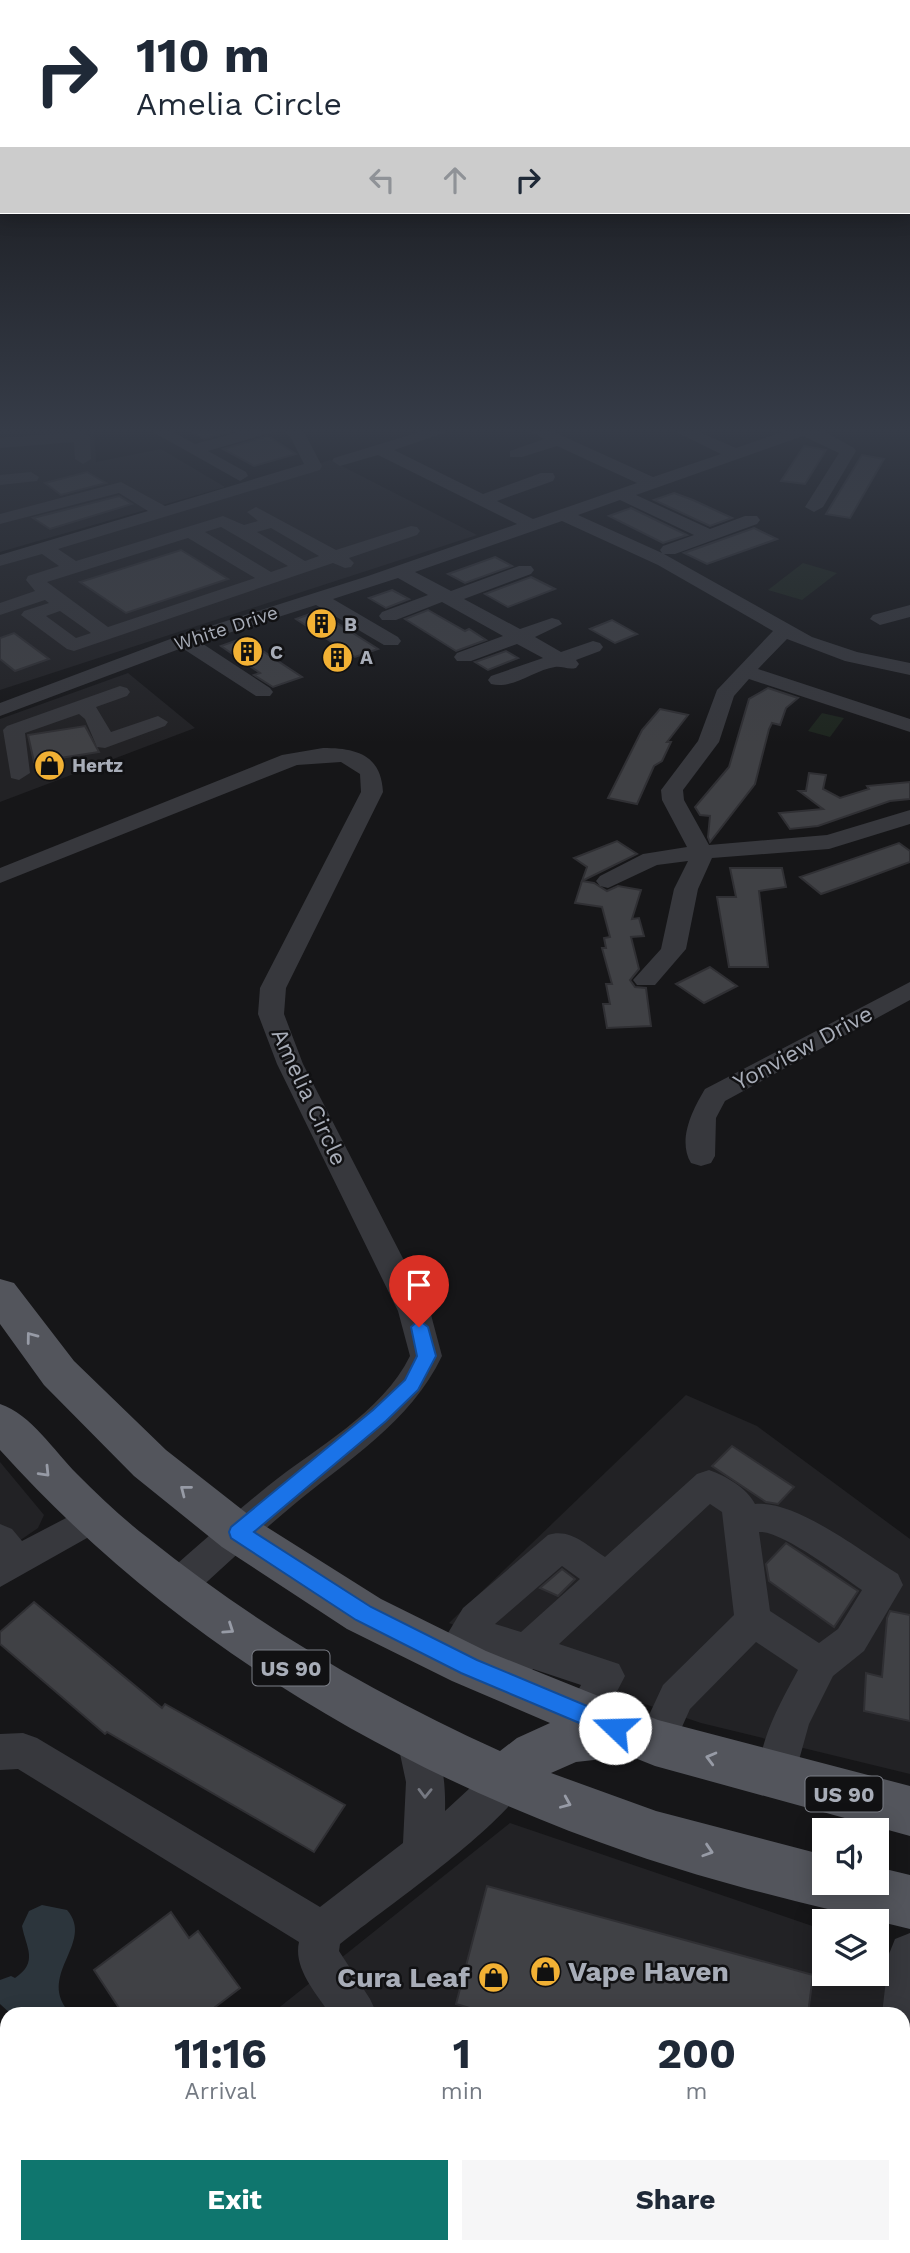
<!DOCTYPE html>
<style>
:root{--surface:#fff;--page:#f6f6f7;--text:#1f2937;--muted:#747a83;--accent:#0f766e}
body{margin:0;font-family:"Work Sans",sans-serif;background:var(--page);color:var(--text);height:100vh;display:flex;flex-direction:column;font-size:26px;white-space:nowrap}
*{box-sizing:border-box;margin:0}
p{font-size:23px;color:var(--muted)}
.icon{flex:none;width:38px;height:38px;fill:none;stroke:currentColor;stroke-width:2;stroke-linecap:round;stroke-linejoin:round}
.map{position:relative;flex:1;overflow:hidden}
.drawer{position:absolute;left:0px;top:2007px;width:910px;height:247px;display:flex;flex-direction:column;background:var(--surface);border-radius:21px 21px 0 0;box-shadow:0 4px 18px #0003}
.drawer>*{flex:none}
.banner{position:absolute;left:0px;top:0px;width:910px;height:214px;box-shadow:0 4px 18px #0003;background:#fff;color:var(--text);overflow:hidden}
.controls{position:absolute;left:812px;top:1818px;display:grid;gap:14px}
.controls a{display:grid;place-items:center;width:77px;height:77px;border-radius:0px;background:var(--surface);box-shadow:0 4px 18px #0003;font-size:35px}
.pin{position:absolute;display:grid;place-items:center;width:60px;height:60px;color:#fff;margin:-72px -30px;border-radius:50% 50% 50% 0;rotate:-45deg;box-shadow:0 0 7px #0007}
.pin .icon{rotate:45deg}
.me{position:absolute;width:77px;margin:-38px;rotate:291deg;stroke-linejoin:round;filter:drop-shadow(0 0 5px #0008)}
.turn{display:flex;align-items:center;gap:24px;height:147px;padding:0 21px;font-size:32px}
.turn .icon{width:91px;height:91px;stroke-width:2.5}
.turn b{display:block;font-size:49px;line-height:60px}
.lanes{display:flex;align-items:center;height:66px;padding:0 21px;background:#0003;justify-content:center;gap:35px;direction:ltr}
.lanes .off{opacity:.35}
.eta{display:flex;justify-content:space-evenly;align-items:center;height:119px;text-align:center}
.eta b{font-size:42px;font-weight:700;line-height:49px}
.cta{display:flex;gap:14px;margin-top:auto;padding:14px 21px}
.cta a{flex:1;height:80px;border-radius:0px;background:var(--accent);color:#fff;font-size:28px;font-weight:700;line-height:80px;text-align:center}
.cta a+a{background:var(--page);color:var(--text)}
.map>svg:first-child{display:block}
.built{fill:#222225}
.green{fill:#1e261f}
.water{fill:#2c353c}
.building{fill:#404145;stroke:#303034;stroke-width:2}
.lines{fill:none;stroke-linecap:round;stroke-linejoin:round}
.minor{fill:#37383d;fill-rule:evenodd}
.major{fill:#53555c;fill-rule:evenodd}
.oneway{stroke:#979ba6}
.oneway2{stroke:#757881}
.route{fill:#1a73e8;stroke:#114b97;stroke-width:2}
.labels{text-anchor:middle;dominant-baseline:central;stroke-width:5;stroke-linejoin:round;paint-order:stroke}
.far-poi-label{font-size:19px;font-weight:bold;fill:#a8adb8;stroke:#111113;text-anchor:start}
.far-street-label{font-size:19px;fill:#a8adb8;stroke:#111113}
.shield{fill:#111113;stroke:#7b7e86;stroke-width:2}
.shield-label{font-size:21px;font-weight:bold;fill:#a8adb8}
.street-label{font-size:23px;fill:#a8adb8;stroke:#111113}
.near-poi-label{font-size:28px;font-weight:bold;fill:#a8adb8;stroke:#111113;text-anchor:start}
</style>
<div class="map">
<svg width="910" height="2253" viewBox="0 0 910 2253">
<rect width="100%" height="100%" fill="#161618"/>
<!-- built -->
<g class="built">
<polygon points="0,428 94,428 96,462 161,449 225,487 0,552"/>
<polygon points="330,460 477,535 0,690 0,566"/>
<polygon points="128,673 195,728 0,802 0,719"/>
<polygon points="686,1395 757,1426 910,1539 910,1774 701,1723 621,1696 449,1623"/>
<polygon points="0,1462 44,1515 38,1528 0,1554"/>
<polygon points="510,1823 824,1930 824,1974 877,1974 877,1948 910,1960 910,2253 796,2253 775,2247 903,2247 903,2014 271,2014"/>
<polygon points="66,2247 391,2247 385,2253 69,2253"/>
</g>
<!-- green -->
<g class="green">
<polygon points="803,563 837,573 802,600 768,590"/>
<polygon points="822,713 844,718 830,737 808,731"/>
</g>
<!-- water -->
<path class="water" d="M42 1905 67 1910C96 1943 34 1976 71 2014H39L33 2011 11 2014 0 2004V1980L11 1976 15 1978C39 1962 26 1948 22 1926L29 1911Z"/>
<!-- building -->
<g class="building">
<polygon points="185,428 243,428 204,439"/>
<polygon points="268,436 296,454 254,466 223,449"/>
<polygon points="804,446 826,450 805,484 781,481"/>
<polygon points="862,455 884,459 850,518 826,514"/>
<polygon points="87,472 106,483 61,495 45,483"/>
<polygon points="674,493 693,500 732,518 710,526 654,500"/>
<polygon points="119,496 132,504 50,529 33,518"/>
<polygon points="631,508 687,535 663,543 609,516"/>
<polygon points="754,528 777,539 707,564 684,553"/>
<polygon points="181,550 228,579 126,613 80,582"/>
<polygon points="495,557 512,566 465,583 448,574"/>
<polygon points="531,577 555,589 508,607 485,594"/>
<polygon points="392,590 409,599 386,608 369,598"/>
<polygon points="428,610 465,631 469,629 486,640 456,651 405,619"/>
<polygon points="318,611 378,649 355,657 296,619"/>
<polygon points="612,620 637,634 615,643 590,629"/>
<polygon points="14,633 49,659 15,671 0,659 0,638"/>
<polygon points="243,638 302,677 273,687 254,675 260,673 221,646"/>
<polygon points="506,651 518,658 488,670 475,662"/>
<polygon points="768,688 798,698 786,708 780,725 772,723 769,729 755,784 710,842 708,837 710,816 700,815 695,807 729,767 749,699"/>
<polygon points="660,709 688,715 667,742 671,742 662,761 654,766 637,804 608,798 642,730"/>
<polygon points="85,726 99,752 34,762 28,735"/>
<polygon points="809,773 826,775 823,789 840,798 869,789 867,786 910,782 910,799 890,801 818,826 790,829 779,813 823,809 799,791 806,791"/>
<polygon points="617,841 637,854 582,881 587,867 574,858"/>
<polygon points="899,843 910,851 910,862 853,883 821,894 800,877"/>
<polygon points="730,868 782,868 786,887 759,891 768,967 729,967 717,897 736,897"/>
<polygon points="582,881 594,883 607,891 618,886 641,890 632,919 639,918 644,936 631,937 639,969 630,980 635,987 646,988 651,1026 607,1028 603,1004 610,1004 606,984 612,984 602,948 606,948 604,938 610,937 602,907 575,903"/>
<polygon points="710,967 737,986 704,1003 676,984"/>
<polygon points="732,1446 794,1487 778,1504 766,1502 712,1466"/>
<polygon points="786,1543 858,1591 834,1627 769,1581 766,1564"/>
<polygon points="562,1569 575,1579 558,1596 540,1588"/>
<polygon points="34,1602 162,1708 165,1704 345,1805 314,1852 107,1732 105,1734 0,1644 0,1632"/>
<polygon points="890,1611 910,1615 910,1721 864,1711 866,1673 882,1677 887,1618"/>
<polygon points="487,1886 813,1975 808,2014 490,2014 456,2004"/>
<polygon points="171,1912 189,1938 198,1931 240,1988 206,2014 123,2014 94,1970"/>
</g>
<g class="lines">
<!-- minor -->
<g class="minor">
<polygon points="146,428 166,428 195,444 253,428 275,429 273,432 208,451 246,472 248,476 240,481"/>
<path d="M281 428 303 430 322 466 320 470 58 549 76 561 223 516 244 525 258 521 247 512 256 507 336 550 411 526 417 527 420 531 417 535 349 558 354 563 351 567 345 568 333 563 74 651 67 649 21 615 24 611 49 603 45 600 0 615V603L35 591 26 580 28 576 59 566 42 554 0 566V555L148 511 119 493 0 524V514L121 482 165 506 304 464 290 436ZM221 527 288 566 271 572 205 532ZM271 528 319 556 305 561 257 532ZM188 538 255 578 108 627 47 582ZM60 611 91 633 76 638 46 616Z"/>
<path d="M433 428H458L394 450 483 494 541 473H553L555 477 553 481 497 501 533 519 637 483 557 446 522 457H510V451L544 439 524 428H545L653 477 721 454 668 428H690L736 448 794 428H818L854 448 856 451 823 507 814 512 805 507 839 453 803 436 636 495 710 529 745 516H757L760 520 757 524 675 554H664L812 637 857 652 910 663V675L845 661 787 639 758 669 910 719V732L749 679 734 696 719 742 683 790 684 800 709 845 827 835 910 810V824L829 849 712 858 698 889 686 949 655 985H637L633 980 661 949 674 889 688 861 657 865 608 888 600 886 596 881 600 876 643 854 687 847 662 800 661 790 698 741 717 690 773 631 658 565 562 521 415 572 451 591 519 566H531L534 570 531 574 464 599 520 629 552 618 559 620 562 624 535 637 561 652 593 641 600 643 603 647 600 651 576 660 579 664 576 668C568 670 562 666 555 667 534 670 512 690 491 684L488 680 491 676 543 658 517 644 471 661H457L454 657 457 653 503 636 442 602 396 620H382L379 616 382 612 428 595 398 578 333 599 398 637 401 641 398 645H384L316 605 200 642 270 688 273 692 270 696H256L182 648 0 716V703L173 638 368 576 517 524 378 455 340 466 332 461 334 458ZM620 500 694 535 663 546 660 550 662 553 578 515Z"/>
<polygon points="82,432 90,437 91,459 83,464 75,459 74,442 0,448 0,438"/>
<polygon points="31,472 39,477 37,481 0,485 0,475"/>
<polygon points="910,605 910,617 880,625 870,619 873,615"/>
<polygon points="120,686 127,688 130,692 127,696 96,707 111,732 158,716 168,722 165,726 105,748 97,747 85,719 79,714 25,733 30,773 19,780 11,778 3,730 7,726"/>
<path d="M323 748C357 748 381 755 383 792L286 988 284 1014 303 1064 430 1311 442 1356C410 1423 347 1460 291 1507 255 1537 221 1569 187 1600L174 1604 161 1600 156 1589 161 1578C196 1547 231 1516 268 1486 315 1448 382 1413 410 1356L398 1311 277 1064 258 1014 260 988 361 792 360 774 341 762 297 765 0 883V868L282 755Z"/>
<path d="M910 982V1000L725 1101 716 1118 715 1156 711 1163 701 1166 691 1163C677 1140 693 1109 705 1089Z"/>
<path d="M709 1470C726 1476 747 1488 755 1504 796 1500 862 1552 898 1574L903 1585 864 1651 833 1676 809 1724 791 1789 777 1794 763 1789C749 1756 782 1700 798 1670L756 1642 690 1709 669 1756 655 1761 641 1756 636 1743 663 1685 734 1615 722 1512 710 1504 559 1644 619 1664 625 1676 598 1728 584 1733 570 1728 565 1716 581 1685 533 1669 513 1692 500 1697 487 1692 481 1680 497 1657 476 1651 465 1670 452 1675 439 1670 433 1658 463 1608 548 1535C570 1528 586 1545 605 1557L697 1474ZM759 1532C781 1530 841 1576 862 1590L838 1629 819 1643 770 1611ZM562 1566 580 1579 521 1632 495 1624Z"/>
<polygon points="91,1505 103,1509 108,1519 103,1529 0,1587 0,1524 12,1529 22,1541"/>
<path d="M415 1717 429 1722C441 1751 446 1780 445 1811L495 1765 509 1760 523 1765 529 1778C509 1823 384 1909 340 1944L339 1951 370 1999 377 2014H330C316 1993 293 1968 299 1942L18 1769 0 1770V1734L23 1733 37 1738 320 1907 403 1843 406 1782 396 1735 401 1722Z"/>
<polygon points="910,1933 910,2044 903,2047 903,2014 882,2014 889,1954 895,1939"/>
<polygon points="903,2183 910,2185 910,2231 903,2229"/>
<polygon points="126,2247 175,2247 178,2253 129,2253"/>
<polygon points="232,2247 284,2247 281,2253 229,2253"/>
</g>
<!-- major -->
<path class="major" d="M0 1279 14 1283 74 1361 166 1450 254 1519 381 1599 486 1651 658 1720 910 1786V1836L655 1766 630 1756 576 1762 551 1773 656 1811 824 1855V1883H877V1867L910 1875V1929C816 1906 721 1885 630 1853 391 1771 169 1638 0 1450V1404C31 1414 54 1451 77 1474 99 1496 123 1519 148 1538 256 1625 374 1694 500 1751L517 1738 550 1723 452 1681 347 1629 222 1547 134 1476 44 1385 0 1324Z"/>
</g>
<!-- one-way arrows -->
<defs><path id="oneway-chevron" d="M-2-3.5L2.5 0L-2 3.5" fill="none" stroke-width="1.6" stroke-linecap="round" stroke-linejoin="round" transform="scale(1.75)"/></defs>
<g class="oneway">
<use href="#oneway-chevron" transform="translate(31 1337) rotate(-127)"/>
<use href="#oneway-chevron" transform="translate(45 1472) rotate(46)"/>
<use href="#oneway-chevron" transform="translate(185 1490) rotate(-142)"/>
<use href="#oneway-chevron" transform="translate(229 1629) rotate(34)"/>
<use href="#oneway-chevron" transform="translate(711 1758) rotate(-165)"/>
<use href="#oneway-chevron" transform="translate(566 1803) rotate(23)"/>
<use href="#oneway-chevron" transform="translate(708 1851) rotate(18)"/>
</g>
<use class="oneway2" href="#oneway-chevron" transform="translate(425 1793) rotate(91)"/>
<!-- sky -->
<linearGradient id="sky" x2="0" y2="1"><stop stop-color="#0c0c0d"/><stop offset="0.58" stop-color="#363c48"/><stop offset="1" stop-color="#363c48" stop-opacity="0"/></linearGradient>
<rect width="910" height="743" fill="url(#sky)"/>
<!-- route -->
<polygon class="route" points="419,1320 428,1327 436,1356 418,1390 386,1421 254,1532 371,1607 477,1660 623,1721 626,1728 623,1735 615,1738 608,1735 461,1673 356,1620 231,1538 229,1532 231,1527 373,1410 405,1380 417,1356 411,1327"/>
<!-- icons -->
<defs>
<symbol id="building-disc" viewBox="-11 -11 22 22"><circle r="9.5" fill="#f2b134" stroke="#111113"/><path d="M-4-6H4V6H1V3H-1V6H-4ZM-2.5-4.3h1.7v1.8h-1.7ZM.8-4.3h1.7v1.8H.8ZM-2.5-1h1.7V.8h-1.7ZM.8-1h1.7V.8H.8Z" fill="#111"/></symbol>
<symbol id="shop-disc" viewBox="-11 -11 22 22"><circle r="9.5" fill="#f2b134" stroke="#111113"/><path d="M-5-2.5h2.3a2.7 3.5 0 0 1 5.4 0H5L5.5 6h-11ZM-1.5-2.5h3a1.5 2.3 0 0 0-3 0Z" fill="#111"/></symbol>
</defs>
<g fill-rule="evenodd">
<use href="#building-disc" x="304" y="606" width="35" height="35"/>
<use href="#building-disc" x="230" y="634" width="35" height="35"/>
<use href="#building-disc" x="320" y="640" width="35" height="35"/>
<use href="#shop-disc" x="32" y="748" width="35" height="35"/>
<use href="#shop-disc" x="528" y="1954" width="35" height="35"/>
<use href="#shop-disc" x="476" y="1960" width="35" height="35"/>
</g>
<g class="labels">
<!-- far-poi labels -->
<g class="far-poi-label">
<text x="344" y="624">B</text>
<text x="270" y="652">C</text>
<text x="360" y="657">A</text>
<text x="72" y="765">Hertz</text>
</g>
<!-- far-street labels -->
<g class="far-street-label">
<text transform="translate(226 628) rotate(-18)">White Drive</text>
</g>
<!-- shield labels -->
<g class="shield">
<rect x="252.5" y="1650.5" width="77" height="35" rx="5"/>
<rect x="805.5" y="1776.5" width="77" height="35" rx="5"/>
</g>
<g class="shield-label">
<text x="291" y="1668">US 90</text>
<text x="844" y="1794">US 90</text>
</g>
<!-- street labels -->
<g class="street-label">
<text transform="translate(803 1048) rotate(-28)">Yonview Drive</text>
<text transform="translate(309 1097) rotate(65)">Amelia Circle</text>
</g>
<!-- near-poi labels -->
<g class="near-poi-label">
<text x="568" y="1971">Vape Haven</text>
<text x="470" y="1977" text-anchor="end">Cura Leaf</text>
</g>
</g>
</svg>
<div class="controls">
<a><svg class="icon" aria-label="sound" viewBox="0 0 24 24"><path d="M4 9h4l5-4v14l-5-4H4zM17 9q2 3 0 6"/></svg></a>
<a><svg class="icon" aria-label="layers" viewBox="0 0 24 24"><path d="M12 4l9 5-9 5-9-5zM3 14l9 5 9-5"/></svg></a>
</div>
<div class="pin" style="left:419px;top:1327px;background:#d93025"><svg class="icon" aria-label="arrive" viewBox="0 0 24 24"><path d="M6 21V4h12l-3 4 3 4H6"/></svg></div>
<svg class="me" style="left:615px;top:1728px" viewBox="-20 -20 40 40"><circle r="19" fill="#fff"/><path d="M0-13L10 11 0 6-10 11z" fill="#1a73e8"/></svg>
<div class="banner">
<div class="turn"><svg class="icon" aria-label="right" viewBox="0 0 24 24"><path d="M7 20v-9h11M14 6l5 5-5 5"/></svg><div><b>110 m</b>Amelia Circle</div></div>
<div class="lanes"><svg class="icon off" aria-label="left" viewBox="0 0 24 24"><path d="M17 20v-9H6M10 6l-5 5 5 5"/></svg><svg class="icon off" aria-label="ahead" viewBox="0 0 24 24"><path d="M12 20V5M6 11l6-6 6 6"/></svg><svg class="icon" aria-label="right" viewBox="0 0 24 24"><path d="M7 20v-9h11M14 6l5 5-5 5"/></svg></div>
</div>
<section class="drawer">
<div class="eta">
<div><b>11:16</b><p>Arrival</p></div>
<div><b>1</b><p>min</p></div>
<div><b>200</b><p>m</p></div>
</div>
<div class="cta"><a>Exit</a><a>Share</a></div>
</section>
</div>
